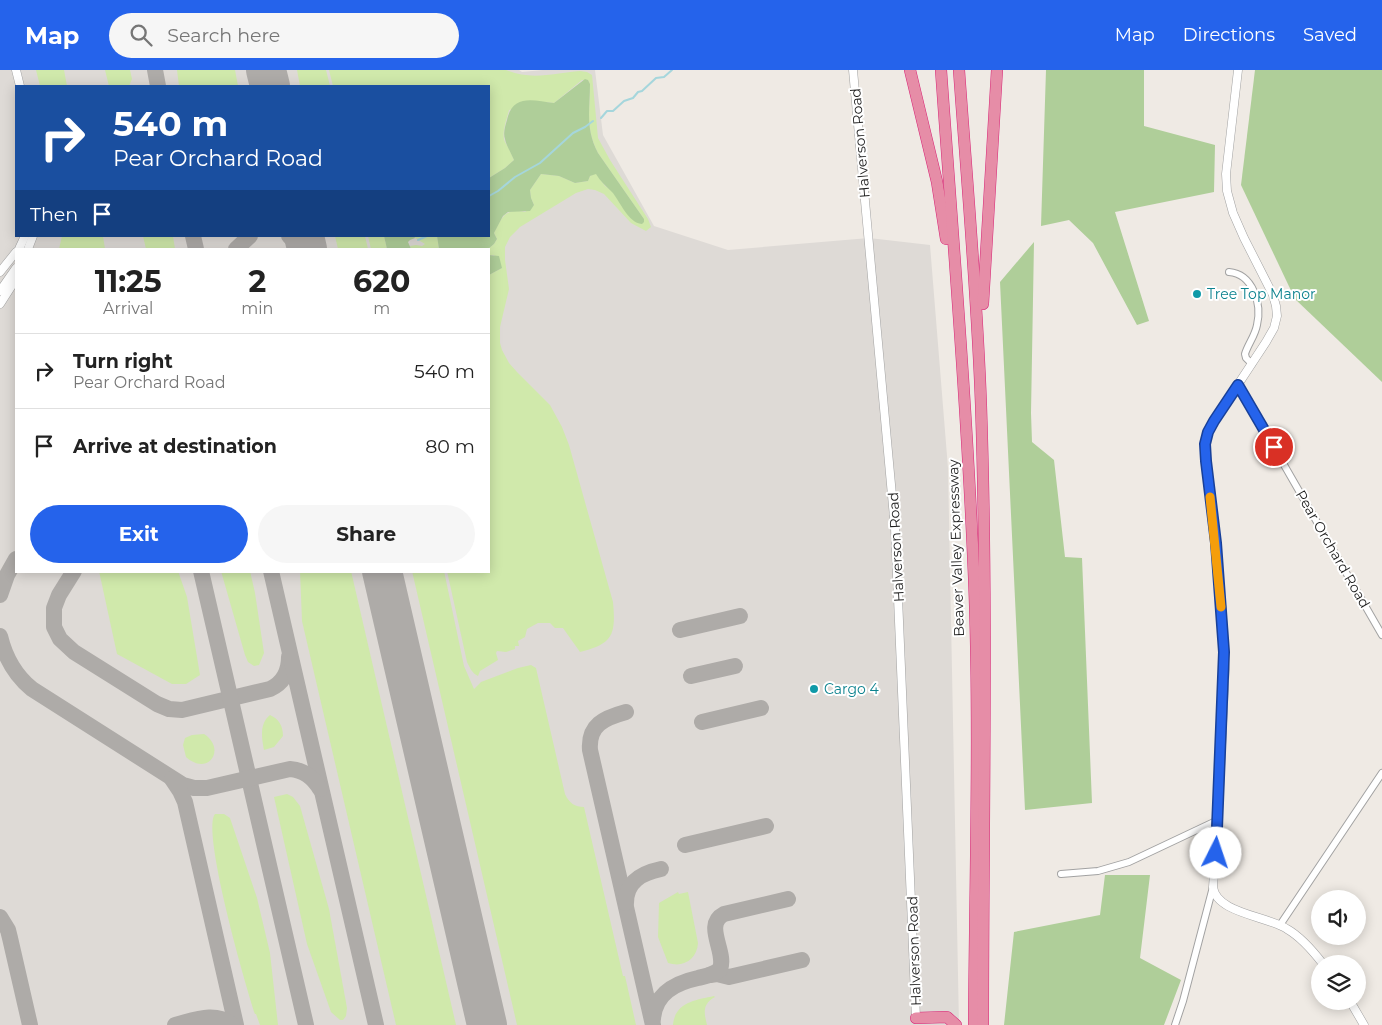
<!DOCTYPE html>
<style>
:root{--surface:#fff;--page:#f6f6f6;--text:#222;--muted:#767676;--line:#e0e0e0;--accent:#2563eb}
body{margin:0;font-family:Montserrat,sans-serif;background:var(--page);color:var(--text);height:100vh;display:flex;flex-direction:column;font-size:19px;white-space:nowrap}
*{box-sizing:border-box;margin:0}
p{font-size:16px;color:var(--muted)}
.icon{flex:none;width:28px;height:28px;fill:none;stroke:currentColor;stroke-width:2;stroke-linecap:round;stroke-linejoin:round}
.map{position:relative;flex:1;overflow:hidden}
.side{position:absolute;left:15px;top:178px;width:475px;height:325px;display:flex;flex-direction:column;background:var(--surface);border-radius:0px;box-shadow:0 2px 12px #0003}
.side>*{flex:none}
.top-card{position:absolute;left:15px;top:15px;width:475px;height:152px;border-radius:0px;box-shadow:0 2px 12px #0003;background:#1a4fa0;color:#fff;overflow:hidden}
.tools{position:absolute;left:1311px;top:820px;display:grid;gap:10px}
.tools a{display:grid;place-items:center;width:55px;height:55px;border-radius:50%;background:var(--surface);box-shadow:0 2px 12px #0003;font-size:25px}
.pin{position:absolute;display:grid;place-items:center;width:42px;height:42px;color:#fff;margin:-21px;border:2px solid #fff;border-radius:50%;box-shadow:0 1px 5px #0007}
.me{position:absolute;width:55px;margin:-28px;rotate:4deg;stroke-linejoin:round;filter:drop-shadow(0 0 4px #0008)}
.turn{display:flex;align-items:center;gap:18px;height:105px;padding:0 15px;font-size:22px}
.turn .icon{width:65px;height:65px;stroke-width:2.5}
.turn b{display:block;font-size:35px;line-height:42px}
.then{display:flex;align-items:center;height:48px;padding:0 15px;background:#0003;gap:10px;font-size:19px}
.eta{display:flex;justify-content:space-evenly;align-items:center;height:85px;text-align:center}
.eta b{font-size:30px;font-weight:700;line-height:35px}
.primary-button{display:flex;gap:10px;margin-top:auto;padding:10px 15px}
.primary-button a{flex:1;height:58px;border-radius:30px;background:var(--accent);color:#fff;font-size:20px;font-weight:700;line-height:58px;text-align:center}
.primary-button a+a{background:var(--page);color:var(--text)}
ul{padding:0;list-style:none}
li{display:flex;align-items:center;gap:15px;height:75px;padding:0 15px;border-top:1px solid var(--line)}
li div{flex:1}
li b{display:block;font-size:19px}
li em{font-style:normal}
header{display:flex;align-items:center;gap:30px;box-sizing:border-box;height:70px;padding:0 25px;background:var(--accent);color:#fff}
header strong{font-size:24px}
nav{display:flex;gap:28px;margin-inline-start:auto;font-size:18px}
.search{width:350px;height:45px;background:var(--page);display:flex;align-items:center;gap:12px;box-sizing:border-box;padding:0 18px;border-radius:28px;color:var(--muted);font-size:19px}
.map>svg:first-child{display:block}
.airport{fill:#dedad6;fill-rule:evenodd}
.grass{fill:#d0e9ab}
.forest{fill:#afce99}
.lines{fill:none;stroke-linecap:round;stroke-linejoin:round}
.stream{stroke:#a5d6dc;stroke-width:2}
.taxiway{stroke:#aeaba8;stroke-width:16}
.runway{stroke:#aeaba8;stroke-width:40}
.minor-casing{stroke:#a2a2a2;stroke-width:8}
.tertiary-casing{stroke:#a2a2a2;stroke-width:9}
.motorway-casing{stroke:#d82677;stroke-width:12}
.minor{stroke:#fff;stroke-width:6}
.tertiary{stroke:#fff;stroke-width:8}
.motorway{stroke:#e68da7;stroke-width:11}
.route-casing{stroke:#184099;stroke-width:12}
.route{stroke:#2563eb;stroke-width:9}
.slow{stroke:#f59e0b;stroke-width:9}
.culture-dot{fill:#0f9aa8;stroke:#fff;stroke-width:2}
.labels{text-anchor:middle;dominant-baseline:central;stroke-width:4;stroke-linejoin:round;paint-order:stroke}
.street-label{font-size:14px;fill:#1e1e1e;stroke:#fff}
.culture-label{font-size:14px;fill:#0d838f;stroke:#fff;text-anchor:start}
</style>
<header>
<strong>Map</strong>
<div class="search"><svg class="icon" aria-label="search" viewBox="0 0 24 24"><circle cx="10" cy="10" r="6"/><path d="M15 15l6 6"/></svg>Search here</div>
<nav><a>Map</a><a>Directions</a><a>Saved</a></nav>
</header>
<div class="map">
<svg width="1382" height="955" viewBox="0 0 1382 955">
<rect width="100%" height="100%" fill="#efeae4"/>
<!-- airport -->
<path class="airport" d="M0 0H519L522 2 543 0H595L603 65 654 156 728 180 869 168 930 175 948 398 959 955H0ZM16 16H489V166H16ZM16 179H489V501H16Z"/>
<!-- grass -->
<g class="grass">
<polygon points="36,0 64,0 67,16 40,16"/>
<polygon points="105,0 130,0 132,9 129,16 109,16"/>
<polygon points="177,0 235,0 238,16 179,16"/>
<polygon points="297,0 326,0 330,16 300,16"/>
<path d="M329 0H506C531 11 555 3 580 1L587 2 592 5 598 68 610 90 648 149 651 157 646 161 631 153 604 124 595 120 588 119 576 123 520 157 510 167 505 177V190L509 219 500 257V273L502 280 509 293 517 302 550 335 562 357 569 375 613 532C616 565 613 574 580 582L563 558H555L550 553H538L527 559 525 567 518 571 519 576H515V579L506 582 497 581 496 583 498 590 480 601 478 606C472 603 470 598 467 592L447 501H489V205L502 198 494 185H489L488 179 494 174 497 169 494 163C502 147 505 138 525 142L534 135 531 128 530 120 541 104 559 106 575 113 588 111 590 106 596 103 605 116 612 121 629 145 644 149 598 83C585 57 590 41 590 14L588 10H582L554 33 544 32 509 40C507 49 501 63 505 72 509 79 511 82 514 90L505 98 489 108V16H333Z"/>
<polygon points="62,166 103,166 105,179 59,179"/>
<polygon points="143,166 173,166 175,179 146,179"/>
<polygon points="335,166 365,166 368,179 338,179"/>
<polygon points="368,166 384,166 387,179 371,179"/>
<polygon points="414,166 437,166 439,179 411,179 410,176 416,175 422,176 425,174 415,168"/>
<polygon points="99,501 178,501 187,527 200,605 186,614 172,614 117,584"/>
<polygon points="221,501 250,501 255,523 264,583 259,595 254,596 248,592 245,585"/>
<polygon points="300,501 351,501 456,955 396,955 302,551"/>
<path d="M412 501H444L464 596 474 619 481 612 518 598 531 595 536 598 565 724C569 733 575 737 584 737L623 906H625L636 955H517Z"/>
<path d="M270 645C279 649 283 656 283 666L274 677 264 680C262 668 259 654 270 645Z"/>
<path d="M204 664C227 679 208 707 186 687L183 675 185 668 192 665Z"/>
<polygon points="287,724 293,727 300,736 329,839 347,938 346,946 343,950 340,950 331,942 307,874 274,727"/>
<path d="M215 744H224L230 748 257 828 270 883 278 955H260L256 944H255C246 917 201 761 215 744Z"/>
<path d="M678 822 679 824 688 822 698 873C697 889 684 898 668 893L658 867 659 833Z"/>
<path d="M714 926 715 927C702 934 704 943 707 955H673C675 932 696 930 714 926Z"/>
</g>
<!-- forest -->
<g class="forest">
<polygon points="1046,0 1144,0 1144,56 1215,75 1214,122 1115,142 1149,251 1137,255 1093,173 1069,150 1041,156"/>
<polygon points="1255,0 1382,0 1382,312 1295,229 1241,115"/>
<path d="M585 9 588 10 590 14C590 40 585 58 598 83L644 149V152L642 154C628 153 620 131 612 122 606 116 600 111 596 104L590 106 588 111 575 113 559 106 541 104 530 120 531 128 534 135 530 141 508 142 503 146 494 163 497 169 494 174 488 179H439L437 166H489V108L505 98 514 90C511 83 506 75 505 69 503 63 505 57 507 50 513 23 534 31 554 33Z"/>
<polygon points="384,166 414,166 415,168 410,170 408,172 411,179 387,179"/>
<polygon points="1034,172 1031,343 1032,372 1054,390 1065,487 1082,488 1092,733 1025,740 1000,212"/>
<polygon points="489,185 499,186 502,198 489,205"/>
<polygon points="1105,805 1150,805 1140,888 1181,910 1164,955 1004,955 1014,862 1100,845"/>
</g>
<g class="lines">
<!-- stream -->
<g class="stream">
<polyline points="601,48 607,41 613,41 624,31 633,28 638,22 642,21 656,8 664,7 672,0"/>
<polyline points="489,126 498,121 515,107 540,93 573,63 585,57 593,51"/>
<polyline points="418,170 427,166"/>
</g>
<!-- taxiway -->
<g class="taxiway">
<polyline points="155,0 158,16"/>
<polyline points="264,0 267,16"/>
<polyline points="193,166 196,179"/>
<polyline points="289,166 303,179"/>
<polyline points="236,179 250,166"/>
<path d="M74 501 59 525 54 538V557L60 569 74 582 157 634 169 639 182 640 270 619C283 613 289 602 289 587"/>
<polyline points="201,501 306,955"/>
<polyline points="271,501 376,955"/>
<polyline points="0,525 7,505 16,489"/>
<polyline points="680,560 740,546"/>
<path d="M0 566C5 587 16 606 32 619L183 715 194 718H207L290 699C304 700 313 707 320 719"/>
<polyline points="691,606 735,596"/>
<path d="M626 642C604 648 588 655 590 680L653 955"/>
<polyline points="702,652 761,638"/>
<polyline points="172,709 180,721 185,732 236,955"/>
<polyline points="685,775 766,756"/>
<path d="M626 833C626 811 642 803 661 799"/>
<polyline points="0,847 8,860 10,868 30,955"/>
<polyline points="710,905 717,904 729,907 802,890"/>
<path d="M653 949C655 923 675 913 698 908 706 906 714 905 720 899 727 882 703 855 724 844L788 829"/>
<path d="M175 955C195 950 215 941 232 955"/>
</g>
<!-- runway -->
<g class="runway">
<polyline points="266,0 270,16"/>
<polyline points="304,166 307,179"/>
<polyline points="382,501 487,955"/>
</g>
<defs>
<g id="minor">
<path d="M1229 202C1253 204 1262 234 1257 255 1255 266 1248 274 1245 284L1246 288 1252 294"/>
<polyline points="1238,315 1382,565"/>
<polyline points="1061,804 1098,801 1129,792 1218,750"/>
<polyline points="1280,855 1382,703"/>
<polyline points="1175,955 1183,931 1213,817"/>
</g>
<g id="tertiary">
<polyline points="16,0 20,16"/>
<polyline points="853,0 895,458 916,948"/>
<path d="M1238 0 1226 104 1227 121 1233 143 1244 168 1273 225 1276 236 1277 246 1274 258 1266 272 1214 351 1206 368 1205 384 1222 539 1225 599 1218 750 1213 817C1216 843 1267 846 1287 859 1301 867 1313 881 1323 894"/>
<polyline points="19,179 25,166"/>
<polyline points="28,179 33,166"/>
<polyline points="0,202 16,182"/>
<polyline points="0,221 16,198"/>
<polyline points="0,234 16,209"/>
<polyline points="1350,931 1364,955"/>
</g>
<g id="motorway">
<polyline points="910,0 937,112 946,169"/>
<path d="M941 0C953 169 967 339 974 508 980 657 975 806 974 955"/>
<path d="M959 0C967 112 977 223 981 335 988 542 983 749 983 955"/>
<polyline points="983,234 997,0"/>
<polyline points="916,948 947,947 956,955"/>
</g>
</defs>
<!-- minor casing -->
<use href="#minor" class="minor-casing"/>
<!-- tertiary casing -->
<use href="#tertiary" class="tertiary-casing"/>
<!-- motorway casing -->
<use href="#motorway" class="motorway-casing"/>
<!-- minor -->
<use href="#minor" class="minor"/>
<!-- tertiary -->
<use href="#tertiary" class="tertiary"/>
<!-- motorway -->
<use href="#motorway" class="motorway"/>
</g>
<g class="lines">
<defs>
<polyline id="route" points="1216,783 1224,582 1216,473 1206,391 1205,374 1208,362 1214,351 1238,315 1274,377"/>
</defs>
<!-- route casing -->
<use href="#route" class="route-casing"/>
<!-- route -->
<use href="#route" class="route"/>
<!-- slow -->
<polyline class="slow" points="1210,427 1221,537"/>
</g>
<!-- markers -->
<g class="culture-dot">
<circle cx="1197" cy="224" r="5"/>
<circle cx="814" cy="619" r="5"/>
</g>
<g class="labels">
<!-- street labels -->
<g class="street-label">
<text transform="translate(860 73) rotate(-95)">Halverson Road</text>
<text transform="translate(896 477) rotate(-93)">Halverson Road</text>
<text transform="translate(956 478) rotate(-92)">Beaver Valley Expressway</text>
<text transform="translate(1333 479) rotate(60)">Pear Orchard Road</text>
<text transform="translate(914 881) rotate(-92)">Halverson Road</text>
</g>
<!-- culture labels -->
<g class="culture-label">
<text x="1207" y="224">Tree Top Manor</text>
<text x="824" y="619">Cargo 4</text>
</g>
</g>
</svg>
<div class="tools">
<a><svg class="icon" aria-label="sound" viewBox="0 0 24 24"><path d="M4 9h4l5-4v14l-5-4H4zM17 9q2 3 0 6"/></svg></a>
<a><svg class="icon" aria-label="layers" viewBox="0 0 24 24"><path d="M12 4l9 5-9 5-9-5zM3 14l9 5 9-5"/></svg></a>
</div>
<div class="pin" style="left:1274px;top:377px;background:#d93025"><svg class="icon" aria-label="arrive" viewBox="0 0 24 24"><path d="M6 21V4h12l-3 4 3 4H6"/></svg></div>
<svg class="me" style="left:1216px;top:783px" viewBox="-20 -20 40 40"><circle r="19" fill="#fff"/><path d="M0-13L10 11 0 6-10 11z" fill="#2563eb"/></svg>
<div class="top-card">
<div class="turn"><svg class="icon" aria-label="right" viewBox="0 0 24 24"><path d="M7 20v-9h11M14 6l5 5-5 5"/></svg><div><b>540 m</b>Pear Orchard Road</div></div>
<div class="then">Then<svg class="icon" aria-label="arrive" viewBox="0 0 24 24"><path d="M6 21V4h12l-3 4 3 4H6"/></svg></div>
</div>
<section class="side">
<div class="eta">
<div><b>11:25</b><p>Arrival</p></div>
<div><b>2</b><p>min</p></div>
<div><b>620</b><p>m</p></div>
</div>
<ul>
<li><svg class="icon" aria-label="right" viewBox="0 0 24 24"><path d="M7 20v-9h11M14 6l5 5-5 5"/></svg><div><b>Turn right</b><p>Pear Orchard Road</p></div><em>540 m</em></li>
<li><svg class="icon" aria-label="arrive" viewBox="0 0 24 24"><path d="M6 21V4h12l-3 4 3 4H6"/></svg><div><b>Arrive at destination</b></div><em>80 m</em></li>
</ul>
<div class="primary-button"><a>Exit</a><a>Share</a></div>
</section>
</div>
